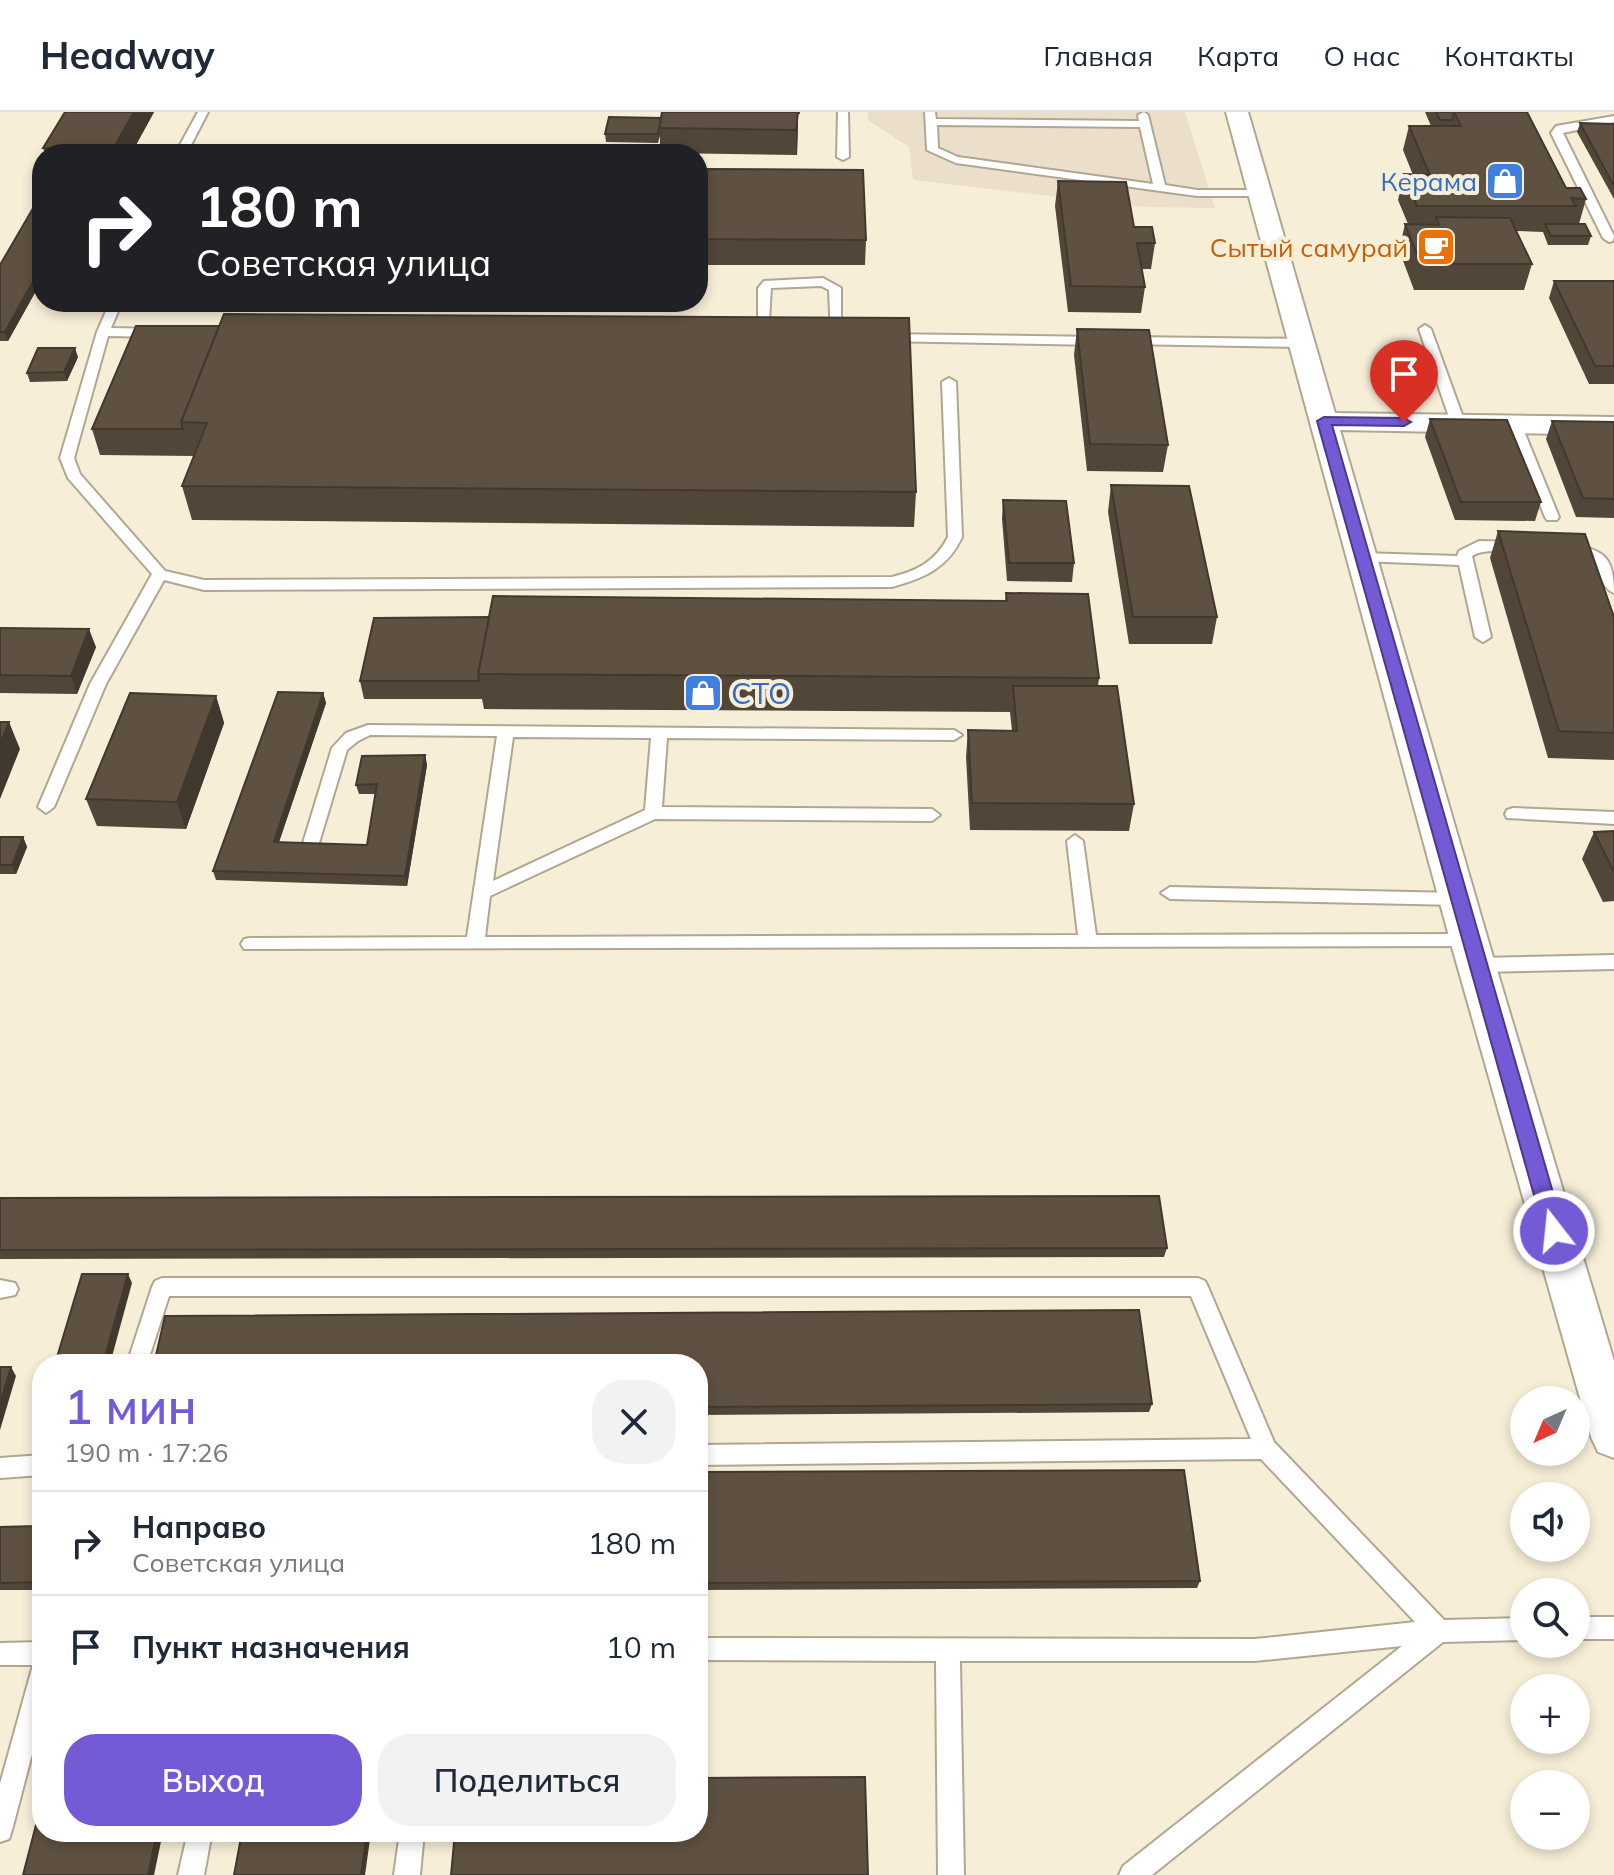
<!DOCTYPE html>
<html lang="ru">
<meta charset="utf-8">
<style>
:root{--surface:#fff;--page:#f2f2f3;--text:#1f2937;--muted:#747a83;--line:#e0e1e3;--accent:#745ad4}
body{margin:0;font-family:Mulish,sans-serif;background:var(--page);color:var(--text);height:100vh;display:flex;flex-direction:column;font-size:30px;white-space:nowrap}
*{box-sizing:border-box;margin:0}
p{font-size:26px;color:var(--muted)}
.icon{flex:none;width:44px;height:44px;fill:none;stroke:currentColor;stroke-width:2;stroke-linecap:round;stroke-linejoin:round}
.map{position:relative;flex:1;overflow:hidden}
.panel{position:absolute;left:32px;top:1242px;width:676px;height:488px;display:flex;flex-direction:column;background:var(--surface);border-radius:32px;box-shadow:0 4px 12px #0003}
.panel>*{flex:none}
.top-card{position:absolute;left:32px;top:32px;width:676px;height:168px;border-radius:32px;box-shadow:0 4px 12px #0003;background:#202124;color:#fff;overflow:hidden}
.needle{width:52px;rotate:224deg}
.fabs{position:absolute;left:1510px;top:1274px;display:grid;gap:16px}
.fabs a{display:grid;place-items:center;width:80px;height:80px;border-radius:50%;background:var(--surface);box-shadow:0 4px 12px #0003;font-size:40px}
.pin{position:absolute;display:grid;place-items:center;width:68px;height:68px;color:#fff;margin:-82px -34px;border-radius:50% 50% 50% 0;rotate:-45deg;box-shadow:0 0 8px #0007}
.pin .icon{rotate:45deg}
.me{position:absolute;width:88px;margin:-44px;rotate:344deg;stroke-linejoin:round;filter:drop-shadow(0 0 6px #0008)}
.turn{display:flex;align-items:center;gap:28px;height:168px;padding:0 32px;font-size:36px}
.turn .icon{width:104px;height:104px;stroke-width:2.5}
.turn b{display:block;font-size:56px;line-height:68px}
.round{display:grid;place-items:center;flex:none;width:84px;height:84px;border-radius:32px;background:var(--page)}
.summary{display:flex;align-items:center;justify-content:space-between;height:136px;padding:0 32px}
h1{font-size:48px;font-weight:600;line-height:60px;color:var(--accent)}
.primary-button{display:flex;gap:16px;margin-top:auto;padding:16px 32px}
.primary-button a{flex:1;height:92px;border-radius:32px;background:var(--accent);color:#fff;font-size:32px;font-weight:600;line-height:92px;text-align:center}
.primary-button a+a{background:var(--page);color:var(--text)}
ul{padding:0;list-style:none}
li{display:flex;align-items:center;gap:24px;height:104px;padding:0 32px;border-top:2px solid var(--line)}
li div{flex:1}
li b{display:block;font-size:30px}
li em{font-style:normal}
header{display:flex;align-items:center;gap:48px;box-sizing:border-box;height:112px;padding:0 40px;background:var(--surface);border-bottom:2px solid var(--line)}
header strong{font-size:38px}
nav{display:flex;gap:44px;margin-inline-start:auto;font-size:28px}
.map>svg:first-child{display:block}
.commercial{fill:#ebdfcc}
.lines{fill:none;stroke-linecap:round;stroke-linejoin:round}
.lane-casing{stroke:#afa792;stroke-width:4}
.street-casing{stroke:#afa792;stroke-width:4}
.lane{fill:#fff;fill-rule:evenodd}
.street{fill:#fff;fill-rule:evenodd}
.wall{fill:#514638}
.shaded-wall{fill:#42392e}
.building{fill:#5e5141;stroke:#42392e;stroke-width:2}
.route{fill:#745ad4;stroke:#4b3a8a;stroke-width:2}
.labels{text-anchor:middle;dominant-baseline:central;stroke-width:8;stroke-linejoin:round;paint-order:stroke}
.far-shop-label{font-size:26px;fill:#366cbe;stroke:#f7eed8;text-anchor:end}
.far-food-label{font-size:26px;fill:#c56008;stroke:#f7eed8;text-anchor:end}
.shop-label{font-size:30px;fill:#366cbe;stroke:#f7eed8;text-anchor:start}
</style>
<header>
<strong>Headway</strong>
<nav><a>Главная</a><a>Карта</a><a>О нас</a><a>Контакты</a></nav>
</header>
<div class="map">
<svg width="1614" height="1763" viewBox="0 0 1614 1763">
<rect width="100%" height="100%" fill="#f7eed8"/>
<!-- commercial -->
<polygon class="commercial" points="868,0 1185,0 1215,96 1144,95 913,68 909,35 868,8"/>
<g class="lines">
<defs>
<g id="lane">
<polygon points="198,0 208,0 190,35 253,39 259,42 175,42"/>
<polygon points="838,0 848,0 849,45 843,48 837,45"/>
<path d="M925 0H935L936 7 1139 9 1138 3 1144 0 1148 3 1165 73 1197 78H1261L1267 81 1261 84H1197L956 51 927 38ZM937 13 1140 15 1153 72 958 45 938 36Z"/>
<polygon points="1614,4 1614,10 1563,21 1614,124 1613,129 1609,130 1603,126 1551,21 1556,14"/>
<polygon points="823,166 841,176 841,229 831,226 829,178 821,174 771,176 768,225 758,228 758,176 764,169"/>
<path d="M110 190H122L111 216 156 217 162 221 156 225 108 224 74 346 80 362 165 459 204 468 892 465C917 459 936 449 948 425L942 270 949 266 956 270 962 425C948 456 924 466 892 475L204 478 164 468 106 572 54 695 46 701 38 695 90 572 152 462 68 366 60 346 97 220Z"/>
<polygon points="1425,213 1431,217 1465,311 1463,314 1458,315 1451,311 1419,217"/>
<polygon points="885,222 1100,225 1106,229 1100,233 881,229 879,226"/>
<polygon points="1129,225 1303,227 1309,231 1303,235 1124,232 1123,229"/>
<polygon points="1514,308 1521,312 1559,405 1557,408 1547,408 1545,405 1507,312"/>
<path d="M1479 429 1517 430 1524 434C1510 444 1488 434 1472 444L1491 525 1483 530 1475 525 1459 453 1362 449 1355 445 1362 441 1457 444 1459 439Z"/>
<path d="M1571 432C1605 438 1614 446 1614 481 1594 472 1610 450 1566 439V433Z"/>
<path d="M368 613 954 618 962 623 954 628 667 626 662 695 932 697 940 703 932 709 655 707 490 784 485 825 1078 823 1067 729 1075 723 1083 729 1096 823 1469 822 1478 828 1469 834 244 837 241 832 244 827 250 826 467 825 497 624 370 623 358 629 347 638 319 731 311 737 305 735 303 731 332 636 346 621ZM513 625 651 626 645 698 493 769Z"/>
<polygon points="1513,696 1614,700 1614,712 1507,706 1505,702 1507,698"/>
<polygon points="1170,775 1458,781 1467,787 1458,793 1170,787 1161,781"/>
<polygon points="1614,843 1614,857 1477,860 1468,853 1477,846"/>
<polygon points="162,1166 1198,1166 1205,1169 1208,1175 1274,1330 1444,1508 1524,1506 1524,1528 1443,1530 1152,1763 1119,1763 1123,1754 1402,1534 1255,1549 960,1549 964,1763 938,1763 936,1549 698,1548 698,1526 1255,1527 1415,1510 1261,1347 698,1353 698,1333 1251,1327 1191,1184 169,1184 147,1252 127,1252 152,1175 155,1169"/>
<polygon points="0,1168 15,1171 18,1177 15,1183 0,1186"/>
<polygon points="42,1343 42,1363 0,1366 0,1346"/>
<rect x="1576" y="1505" width="38" height="22"/>
<polygon points="42,1530 42,1604 12,1718 9,1727 0,1730 0,1672 33,1553 0,1553 0,1531"/>
<polygon points="188,1720 212,1720 204,1763 178,1763"/>
<polygon points="400,1720 424,1720 420,1763 394,1763"/>
</g>
<polygon id="street" points="1226,0 1248,0 1335,301 1614,305 1614,323 1340,318 1488,828 1614,1249 1614,1346 1598,1340 1591,1325 1450,828"/>
</defs>
<!-- lane casing -->
<use href="#lane" class="lane-casing"/>
<!-- street casing -->
<use href="#street" class="street-casing"/>
<!-- lane -->
<use href="#lane" class="lane"/>
<!-- street -->
<use href="#street" class="street"/>
</g>
<!-- wall -->
<g class="wall">
<polygon points="65,0 154,0 131,42 45,42 43,36"/>
<polygon points="662,0 800,0 800,2 798,2 797,43 660,41 660,24 658,31 606,30 605,22 661,6"/>
<polygon points="1425,0 1527,0 1566,76 1586,87 1579,112 1591,124 1588,133 1548,133 1543,120 1516,119 1532,152 1524,178 1414,178 1399,138 1405,112 1408,112 1398,88 1404,62 1413,63 1403,38 1409,14 1431,14"/>
<polygon points="1580,11 1614,12 1614,87 1577,20"/>
<polygon points="1058,69 1134,115 1155,131 1151,157 1141,157 1145,175 1141,201 1068,200 1055,94"/>
<polygon points="42,81 42,168 8,229 0,229 0,153"/>
<polygon points="698,107 702,107 702,118 866,128 865,153 702,153 702,132 699,159 698,159"/>
<polygon points="1554,169 1614,169 1614,272 1589,272 1549,186"/>
<polygon points="136,214 916,380 914,415 192,408 182,374 194,344 100,343 92,317"/>
<polygon points="1077,217 1168,333 1163,360 1087,359 1074,243"/>
<polygon points="78,245 67,269 30,270 27,261"/>
<polygon points="1430,307 1541,390 1535,409 1455,408 1425,325"/>
<polygon points="1552,309 1614,310 1614,406 1576,405 1546,327"/>
<polygon points="1111,373 1217,505 1212,532 1129,532 1108,400"/>
<polygon points="1003,388 1074,451 1072,470 1007,469 1002,407"/>
<polygon points="1498,419 1614,505 1614,648 1548,646 1490,446"/>
<polygon points="1006,481 1099,566 1098,574 1134,692 1129,719 970,718 966,645 968,618 1012,619 1010,600 484,597 482,587 364,587 360,569 489,505 1005,489"/>
<polygon points="0,516 96,535 77,582 0,581"/>
<polygon points="323,581 326,591 279,730 367,733 376,682 359,682 356,673 425,643 427,653 407,774 216,768 213,759"/>
<polygon points="216,584 224,611 186,717 97,714 86,687"/>
<polygon points="1614,719 1614,789 1603,790 1582,747 1594,720"/>
<polygon points="0,725 23,725 27,735 16,762 0,762"/>
<polygon points="0,1086 1167,1136 1164,1145 0,1147"/>
<polygon points="698,1252 1152,1292 1149,1300 698,1303"/>
<polygon points="698,1360 1200,1469 1197,1476 698,1478"/>
<polygon points="42,1394 42,1478 0,1478 0,1415 36,1414"/>
</g>
<!-- shaded-wall -->
<g class="shaded-wall">
<polygon points="134,0 154,0 131,42 115,42 113,37"/>
<polygon points="798,0 798,13 797,43 796,18"/>
<polygon points="702,107 702,124 699,159 698,141"/>
<polygon points="42,153 42,168 8,229 5,220"/>
<polygon points="75,236 78,245 67,269 64,260"/>
<polygon points="89,517 96,535 77,582 71,564"/>
<polygon points="323,581 326,591 276,739 274,730"/>
<polygon points="216,584 224,611 186,717 177,690"/>
<polygon points="9,610 20,637 0,687 0,632"/>
<polygon points="425,643 427,653 407,774 405,764"/>
<polygon points="23,725 27,735 16,762 12,753"/>
<polygon points="128,1162 132,1171 110,1252 103,1252"/>
<polygon points="11,1255 16,1264 0,1318 0,1292"/>
<polygon points="157,1720 163,1720 154,1763 148,1763"/>
<polygon points="367,1720 371,1720 365,1763 361,1763"/>
</g>
<!-- building -->
<g class="building">
<polygon points="65,0 134,0 113,37 43,36"/>
<polygon points="662,0 798,0 796,18 659,16"/>
<polygon points="1436,0 1497,0 1454,0 1452,8 1440,8"/>
<polygon points="1454,0 1527,0 1566,76 1580,76 1586,87 1571,86 1576,94 1417,94 1404,62 1430,63 1409,14 1461,14"/>
<polygon points="609,5 661,6 658,22 605,22"/>
<polygon points="1580,11 1614,12 1614,74"/>
<polygon points="706,57 863,58 866,128 701,127"/>
<polygon points="1058,69 1126,70 1134,115 1152,115 1155,131 1137,131 1145,175 1071,174"/>
<polygon points="42,81 42,153 5,220 0,220 0,153"/>
<polygon points="1436,105 1510,106 1532,152 1421,152 1405,112 1439,113"/>
<polygon points="698,107 702,107 698,141"/>
<polygon points="1545,112 1585,112 1591,124 1551,124"/>
<polygon points="1554,169 1614,169 1614,254 1595,254"/>
<polygon points="224,202 909,206 916,380 182,374 207,311 181,310"/>
<polygon points="136,214 219,214 181,310 183,317 92,317"/>
<polygon points="1077,217 1149,218 1168,333 1090,332"/>
<polygon points="38,236 75,236 64,260 27,261"/>
<polygon points="1430,307 1507,308 1541,390 1461,390"/>
<polygon points="1552,309 1614,310 1614,387 1583,386"/>
<polygon points="1111,373 1189,374 1217,505 1133,505"/>
<polygon points="1003,388 1066,389 1074,451 1009,451"/>
<polygon points="1498,419 1585,422 1614,505 1614,621 1559,619"/>
<polygon points="1006,481 1088,482 1099,566 478,562 493,484 1007,489"/>
<polygon points="489,505 478,562 479,569 360,569 374,506"/>
<polygon points="0,516 89,517 71,564 0,563"/>
<polygon points="1013,574 1117,574 1134,692 972,691 968,618 1017,619"/>
<polygon points="278,580 323,581 274,730 367,733 377,672 356,673 362,644 425,643 405,764 213,759"/>
<polygon points="130,581 216,584 177,690 86,687"/>
<polygon points="0,610 9,610 0,632"/>
<polygon points="1614,719 1614,760 1594,720"/>
<polygon points="0,725 23,725 12,753 0,753"/>
<polygon points="1159,1084 1167,1136 0,1138 0,1086"/>
<polygon points="82,1162 128,1162 103,1252 55,1252"/>
<polygon points="1139,1198 1152,1292 698,1295 698,1252 154,1252 165,1204"/>
<polygon points="0,1255 11,1255 0,1292"/>
<polygon points="1184,1358 1200,1469 698,1471 698,1360"/>
<polygon points="42,1394 42,1470 0,1471 0,1415 36,1414"/>
<polygon points="865,1665 868,1763 451,1763 455,1720 698,1720 698,1666"/>
<polygon points="42,1690 42,1720 157,1720 148,1763 23,1763"/>
<polygon points="242,1720 367,1720 361,1763 234,1763"/>
</g>
<!-- route -->
<polygon class="route" points="1324,305 1404,306 1411,310 1404,314 1332,313 1564,1119 1561,1125 1554,1127 1547,1125 1544,1119 1317,309"/>
<!-- icons -->
<defs>
<symbol id="shop-square" viewBox="-11 -11 22 22"><rect x="-9" y="-9" width="18" height="18" rx="4" fill="#3f7fe0" stroke="#f7eed8"/><path d="M-5-2.5h2.3a2.7 3.5 0 0 1 5.4 0H5L5.5 6h-11ZM-1.5-2.5h3a1.5 2.3 0 0 0-3 0Z" fill="#fff"/></symbol>
<symbol id="cafe-square" viewBox="-11 -11 22 22"><rect x="-9" y="-9" width="18" height="18" rx="4" fill="#e8710a" stroke="#f7eed8"/><path d="M-5.5-4.5H6V0H3Q3 3.5 0 3.5H-2.5Q-5.5 3.5-5.5 0ZM3-3.2v2h1.7v-2ZM-6 4.5H4V6H-6Z" fill="#fff"/></symbol>
</defs>
<g fill-rule="evenodd">
<use href="#shop-square" x="1483" y="47" width="44" height="44"/>
<use href="#cafe-square" x="1414" y="113" width="44" height="44"/>
<use href="#shop-square" x="681" y="559" width="44" height="44"/>
</g>
<g class="labels">
<!-- far-shop labels -->
<g class="far-shop-label">
<text x="1477" y="69">Керама</text>
</g>
<!-- far-food labels -->
<g class="far-food-label">
<text x="1408" y="135">Сытый самурай</text>
</g>
<!-- shop labels -->
<g class="shop-label">
<text x="731" y="581">СТО</text>
</g>
</g>
</svg>
<div class="fabs">
<a><svg class="needle" viewBox="-14 -14 28 28"><path d="M0-13l5 13h-10z" fill="#e53935"/><path d="M0 13l5-13h-10z" fill="#747a83"/></svg></a>
<a><svg class="icon" aria-label="sound" viewBox="0 0 24 24"><path d="M4 9h4l5-4v14l-5-4H4zM17 9q2 3 0 6"/></svg></a>
<a><svg class="icon" aria-label="search" viewBox="0 0 24 24"><circle cx="10" cy="10" r="6"/><path d="M15 15l6 6"/></svg></a>
<a>+</a>
<a>−</a>
</div>
<div class="pin" style="left:1404px;top:310px;background:#d93025"><svg class="icon" aria-label="arrive" viewBox="0 0 24 24"><path d="M6 21V4h12l-3 4 3 4H6"/></svg></div>
<svg class="me" style="left:1554px;top:1119px" viewBox="-20 -20 40 40"><circle r="17" fill="#745ad4" stroke="#fff" stroke-width="3"/><path d="M0-11L8 9 0 5-8 9z" fill="#fff"/></svg>
<div class="top-card">
<div class="turn"><svg class="icon" aria-label="right" viewBox="0 0 24 24"><path d="M7 20v-9h11M14 6l5 5-5 5"/></svg><div><b>180 m</b>Советская улица</div></div>
</div>
<section class="panel">
<div class="summary"><div><h1>1 мин</h1><p>190 m · 17:26</p></div><a class="round"><svg class="icon" aria-label="close" viewBox="0 0 24 24"><path d="M6 6l12 12M18 6L6 18"/></svg></a></div>
<ul>
<li><svg class="icon" aria-label="right" viewBox="0 0 24 24"><path d="M7 20v-9h11M14 6l5 5-5 5"/></svg><div><b>Направо</b><p>Советская улица</p></div><em>180 m</em></li>
<li><svg class="icon" aria-label="arrive" viewBox="0 0 24 24"><path d="M6 21V4h12l-3 4 3 4H6"/></svg><div><b>Пункт назначения</b></div><em>10 m</em></li>
</ul>
<div class="primary-button"><a>Выход</a><a>Поделиться</a></div>
</section>
</div>
